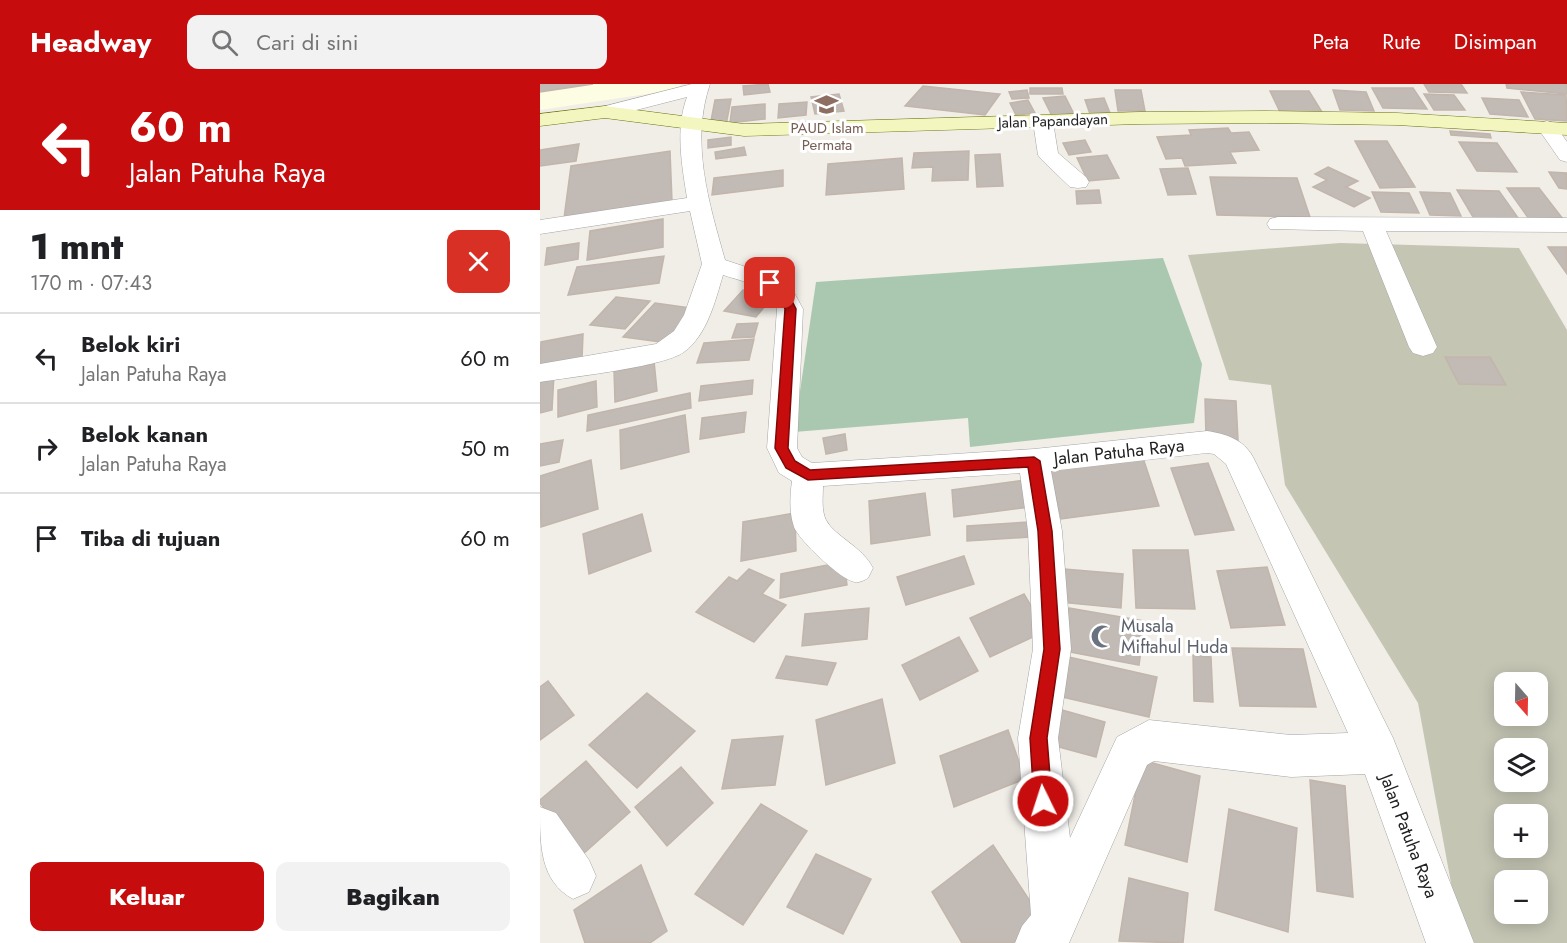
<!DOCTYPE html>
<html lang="id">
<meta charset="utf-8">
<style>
:root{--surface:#fff;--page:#f2f2f2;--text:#202124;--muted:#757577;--line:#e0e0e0;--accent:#c60c0c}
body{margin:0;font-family:Jost,sans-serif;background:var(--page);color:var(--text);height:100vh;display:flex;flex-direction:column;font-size:22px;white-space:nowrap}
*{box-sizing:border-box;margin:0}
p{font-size:20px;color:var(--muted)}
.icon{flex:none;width:33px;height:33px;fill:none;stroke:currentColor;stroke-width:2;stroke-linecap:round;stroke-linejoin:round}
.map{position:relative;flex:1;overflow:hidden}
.sheet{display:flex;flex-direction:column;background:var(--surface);width:540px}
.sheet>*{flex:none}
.guide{background:#c60c0c;color:#fff;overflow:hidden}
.needle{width:39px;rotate:160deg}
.tools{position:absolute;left:954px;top:588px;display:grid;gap:12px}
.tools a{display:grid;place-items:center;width:54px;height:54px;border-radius:12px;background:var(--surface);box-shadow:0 3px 15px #0003;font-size:30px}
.pin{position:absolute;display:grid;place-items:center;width:51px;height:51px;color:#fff;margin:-26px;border-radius:12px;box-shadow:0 3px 9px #0006}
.me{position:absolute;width:66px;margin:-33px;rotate:356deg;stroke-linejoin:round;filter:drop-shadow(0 0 4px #0008)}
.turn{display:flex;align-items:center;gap:21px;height:126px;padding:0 30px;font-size:27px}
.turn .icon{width:78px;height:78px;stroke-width:2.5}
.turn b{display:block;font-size:42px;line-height:51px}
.round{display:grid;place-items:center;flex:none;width:63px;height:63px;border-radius:12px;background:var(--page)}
.head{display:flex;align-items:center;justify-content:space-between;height:102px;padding:0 30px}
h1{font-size:36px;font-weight:800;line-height:45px}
.primary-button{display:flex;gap:12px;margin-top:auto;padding:12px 30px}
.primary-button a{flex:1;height:69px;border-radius:12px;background:var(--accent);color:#fff;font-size:24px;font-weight:800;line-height:69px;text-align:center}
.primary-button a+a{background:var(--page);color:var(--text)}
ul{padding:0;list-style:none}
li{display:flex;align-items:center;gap:18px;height:90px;padding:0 30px;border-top:2px solid var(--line)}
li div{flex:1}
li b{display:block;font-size:22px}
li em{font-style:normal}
header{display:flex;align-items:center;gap:36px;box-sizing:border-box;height:84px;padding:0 30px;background:var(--accent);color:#fff}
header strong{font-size:28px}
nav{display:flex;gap:33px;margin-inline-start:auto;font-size:21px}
.search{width:420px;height:54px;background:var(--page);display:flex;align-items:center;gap:15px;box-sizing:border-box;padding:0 21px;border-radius:12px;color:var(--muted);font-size:22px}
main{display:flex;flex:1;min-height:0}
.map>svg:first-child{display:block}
.education{fill:#fdfde4}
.construction{fill:#c5c5b4;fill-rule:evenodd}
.cemetery{fill:#aac8af}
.building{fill:#c1bab5;stroke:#c2b5ab;stroke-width:1.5}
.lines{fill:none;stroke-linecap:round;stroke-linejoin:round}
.minor-casing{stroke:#a5a5a5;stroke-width:1}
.secondary-casing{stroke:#69740b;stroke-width:1}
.minor{fill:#fff;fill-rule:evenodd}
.secondary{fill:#f4f6c0;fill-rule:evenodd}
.route{fill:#c60c0c;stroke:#810808;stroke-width:1.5}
.labels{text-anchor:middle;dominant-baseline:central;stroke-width:6;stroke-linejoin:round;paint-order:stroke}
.far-street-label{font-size:15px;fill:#212121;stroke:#fff}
.far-education-label{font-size:15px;fill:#785e54;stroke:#fff}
.street-label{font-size:18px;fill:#212121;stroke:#fff}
.worship-label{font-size:18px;fill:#5b616d;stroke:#fff;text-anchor:start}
</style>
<header>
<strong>Headway</strong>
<div class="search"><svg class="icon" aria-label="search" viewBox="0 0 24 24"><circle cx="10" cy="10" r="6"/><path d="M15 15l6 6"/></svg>Cari di sini</div>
<nav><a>Peta</a><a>Rute</a><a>Disimpan</a></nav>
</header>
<main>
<section class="sheet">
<div class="guide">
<div class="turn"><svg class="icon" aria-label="left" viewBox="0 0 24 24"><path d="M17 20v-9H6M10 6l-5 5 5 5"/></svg><div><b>60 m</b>Jalan Patuha Raya</div></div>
</div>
<div class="head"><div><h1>1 mnt</h1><p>170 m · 07:43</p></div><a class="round" style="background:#d93025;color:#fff"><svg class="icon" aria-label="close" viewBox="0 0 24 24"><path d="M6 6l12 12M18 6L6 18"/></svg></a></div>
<ul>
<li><svg class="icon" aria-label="left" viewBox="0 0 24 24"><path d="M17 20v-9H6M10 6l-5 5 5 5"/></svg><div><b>Belok kiri</b><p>Jalan Patuha Raya</p></div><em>60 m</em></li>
<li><svg class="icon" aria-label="right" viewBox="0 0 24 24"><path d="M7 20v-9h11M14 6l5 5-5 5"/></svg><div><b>Belok kanan</b><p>Jalan Patuha Raya</p></div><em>50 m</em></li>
<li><svg class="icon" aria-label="arrive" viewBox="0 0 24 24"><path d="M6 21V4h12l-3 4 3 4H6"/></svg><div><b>Tiba di tujuan</b></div><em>60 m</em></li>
</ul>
<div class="primary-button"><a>Keluar</a><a>Bagikan</a></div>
</section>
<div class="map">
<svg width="1027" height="859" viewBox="0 0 1027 859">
<rect width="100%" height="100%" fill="#f1eee8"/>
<!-- education -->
<polygon class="education" points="0,0 141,0 140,5 0,26"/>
<!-- construction -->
<path class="construction" d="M800 159 979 164 1027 246V859H922L878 619 745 401 731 301 689 296 648 171ZM964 598H998V632H964ZM964 664H998V698H964ZM964 730H998V764H964ZM964 796H998V830H964Z"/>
<!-- cemetery -->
<polygon class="cemetery" points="623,174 662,280 654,339 430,363 428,334 254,348 276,198"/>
<!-- building -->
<g class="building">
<polygon points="0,0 53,0 0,8"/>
<polygon points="228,0 230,8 204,11 203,2"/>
<polygon points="884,0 921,0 927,9 889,8"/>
<polygon points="966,0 1027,0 1027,10 967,4"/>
<polygon points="383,2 460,10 445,31 365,22"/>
<polygon points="490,4 522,4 523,10 490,10"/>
<polygon points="832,4 873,4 887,25 843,24"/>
<polygon points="487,6 489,14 472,15 469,8"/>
<polygon points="575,6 601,6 605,27 578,27"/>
<polygon points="793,6 826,8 834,27 800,26"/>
<polygon points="730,7 769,7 782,28 740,28"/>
<polygon points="981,8 1026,11 1027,37 995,35"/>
<polygon points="299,10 304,27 275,30 271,13"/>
<polygon points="884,10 914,11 925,26 894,26"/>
<polygon points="525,12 534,30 512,32 503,14"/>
<polygon points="564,14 570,29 550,30 545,16"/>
<polygon points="942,14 979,16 988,33 950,30"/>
<polygon points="191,15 186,41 170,42 175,16"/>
<polygon points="488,16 495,29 476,31 470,19"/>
<polygon points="267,18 266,31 238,34 239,20"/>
<polygon points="225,20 225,35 190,39 192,23"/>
<polygon points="688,44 691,49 709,48 719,66 690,68 696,79 645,82 642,74 626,75 617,53 651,51 649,46"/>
<polygon points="910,47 950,50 951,54 911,51"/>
<polygon points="191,53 191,61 168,64 168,56"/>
<polygon points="545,56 551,68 529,71 523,59"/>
<polygon points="815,57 847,57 875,103 840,104"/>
<polygon points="919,58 957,59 977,88 937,87"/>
<polygon points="39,60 36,77 0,82 0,66"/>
<polygon points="204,63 206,71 176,75 175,68"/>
<polygon points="130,67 132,117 24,134 31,82"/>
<polygon points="429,67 428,96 392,97 393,83 372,84 374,69"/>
<polygon points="460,70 463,102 437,103 435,71"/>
<polygon points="567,71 579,94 548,97 537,74"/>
<polygon points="362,74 364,105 286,111 288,80"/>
<polygon points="788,83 818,97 806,103 830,114 814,123 773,103 787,96 775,90"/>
<polygon points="648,84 656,110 628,111 620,85"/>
<polygon points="243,86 243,102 172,111 174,94"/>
<polygon points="1009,88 1027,89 1027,105 1019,104"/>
<polygon points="670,93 757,94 770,133 677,131"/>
<polygon points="967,104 999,104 1023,135 989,135"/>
<polygon points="559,106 561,119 537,120 536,107"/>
<polygon points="917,106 959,107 981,138 936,138"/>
<polygon points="832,108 869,109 879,129 841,128"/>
<polygon points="880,108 910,109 921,132 890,131"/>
<polygon points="123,135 123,163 47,176 50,147"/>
<polygon points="39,159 38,175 5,181 7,164"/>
<polygon points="1008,163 1027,163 1027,190"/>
<polygon points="124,172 119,199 28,211 37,183"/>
<polygon points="203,206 234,211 216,233 184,227"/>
<polygon points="76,213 110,217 85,245 50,241"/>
<polygon points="115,219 158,225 128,259 83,253"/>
<polygon points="218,239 214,253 192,254 197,240"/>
<polygon points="43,250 42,275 0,284 1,258"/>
<polygon points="214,255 209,276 157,279 164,259"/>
<polygon points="905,273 950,273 966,301 919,300"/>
<polygon points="114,277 117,307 75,318 74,286"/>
<polygon points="14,290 12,326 0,329 0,293"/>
<polygon points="213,296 212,310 159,317 161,302"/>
<polygon points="56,297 57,323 18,333 18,306"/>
<polygon points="150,309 151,324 47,347 48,331"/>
<polygon points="665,315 696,317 698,356 666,353"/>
<polygon points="206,328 204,348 160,355 162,334"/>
<polygon points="145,331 149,368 81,385 80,346"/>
<polygon points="305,350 307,366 286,370 283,354"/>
<polygon points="23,356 19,378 0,382 0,360"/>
<polygon points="603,374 619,422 521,435 510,386"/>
<polygon points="51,376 58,425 1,443 0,392"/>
<polygon points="668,379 694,446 655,451 631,384"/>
<polygon points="485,396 490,423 414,433 412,406"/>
<polygon points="385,409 390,451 331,460 329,417"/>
<polygon points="255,429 256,467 201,477 203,438"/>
<polygon points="102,430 111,467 49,490 43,450"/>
<polygon points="489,438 490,453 427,457 427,442"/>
<polygon points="593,466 648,466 655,525 596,524"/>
<polygon points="424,472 434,500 366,521 357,493"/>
<polygon points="304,478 307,501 240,514 241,490"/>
<polygon points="727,483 745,541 691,544 677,487"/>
<polygon points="209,485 234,496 222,510 246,521 214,558 156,528 189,493 197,497"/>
<polygon points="524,485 583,490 581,524 520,518"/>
<polygon points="484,510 506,547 450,573 430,534"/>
<polygon points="329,524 327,555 262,562 265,530"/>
<polygon points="529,524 605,537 599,581 519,566"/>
<polygon points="419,553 438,587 380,616 362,581"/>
<polygon points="692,564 763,565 776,623 700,622"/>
<polygon points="520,571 617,593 609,633 509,610"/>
<polygon points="653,571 671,573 673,618 654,617"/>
<polygon points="246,572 296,579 287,601 236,594"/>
<polygon points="8,597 34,631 0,656 0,603"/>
<polygon points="107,609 155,647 97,704 49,661"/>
<polygon points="342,615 355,679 286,701 276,636"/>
<polygon points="515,624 565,638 556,673 504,659"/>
<polygon points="468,646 485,695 414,723 400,672"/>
<polygon points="243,652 235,701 182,705 192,656"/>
<polygon points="602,676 660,692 647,778 585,761"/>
<polygon points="46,677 90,728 42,771 0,719 0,716"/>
<polygon points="141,683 173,719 127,762 95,723"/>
<polygon points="770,696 805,702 813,813 777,807"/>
<polygon points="221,720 267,747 203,841 155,810"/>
<polygon points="689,725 757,744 748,848 675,826"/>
<polygon points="453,761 502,835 473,859 422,859 392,808"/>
<polygon points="276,770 331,795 303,850 247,823"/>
<polygon points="101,781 127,847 110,859 45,859 34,826"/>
<polygon points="589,794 648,809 643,859 579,857"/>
</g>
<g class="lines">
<defs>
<g id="minor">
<path d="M152 0H170C150 58 169 119 185 176L239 194 251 203 263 225 257 364 262 373 272 379 494 365 667 347C686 350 703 355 713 373L853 654 934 859H886L825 690 751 693 614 677 607 681 529 859H475L482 842 491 831 478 654 493 565 488 447 480 389 283 402C283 412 281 426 286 436 294 452 323 463 333 484L328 494C325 496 319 499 315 498 302 497 258 455 254 443 249 428 250 412 252 397L239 389 227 364 237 225C226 200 207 199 183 191 175 218 167 251 144 268 124 283 30 293 0 298V280L116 260 134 247 144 231 162 180 150 127 0 150V136L147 114C142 82 135 45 147 13L65 34 58 32 56 28 58 24ZM667 369 674 370 686 380 808 649 751 651 609 636 577 653 530 754 518 654 531 565 522 447 511 387Z"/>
<polygon points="503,32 510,34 513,38 518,69 546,93 549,98 546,103 538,104 530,103 501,75 498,71 493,38 496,34"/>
<polygon points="1007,37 1014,39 1027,58 1027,78 1020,76 997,43 1000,39"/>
<polygon points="738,133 1027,134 1027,148 846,147 897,263 893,269 883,272 873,269 869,263 823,147 730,145 727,140 730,135"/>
<path d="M0 723 16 729 49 776 56 792 49 808 33 815C0 797 0 762 0 723Z"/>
</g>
<polygon id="secondary" points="65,22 204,40 600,28 725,27 857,29 1027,39 1027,51 857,41 725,39 600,40 204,52 65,34 0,42 0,30"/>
</defs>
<!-- minor casing -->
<use href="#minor" class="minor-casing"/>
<!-- secondary casing -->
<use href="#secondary" class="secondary-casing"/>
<!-- minor -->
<use href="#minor" class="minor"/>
<!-- secondary -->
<use href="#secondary" class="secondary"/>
</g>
<!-- route -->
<polygon class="route" points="230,196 246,205 256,225 248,364 255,377 270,386 494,373 500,377 512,447 520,565 507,654 512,717 509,723 503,725 496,723 494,717 490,654 504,565 498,447 488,383 268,396 246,384 235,364 245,225 238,209 225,199"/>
<!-- icons -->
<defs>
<symbol id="school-bare" viewBox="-9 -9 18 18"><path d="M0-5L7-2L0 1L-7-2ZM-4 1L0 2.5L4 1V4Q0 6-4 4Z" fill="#8d6e63" stroke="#fff" stroke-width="2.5" paint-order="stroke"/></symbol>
<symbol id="mosque-bare" viewBox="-9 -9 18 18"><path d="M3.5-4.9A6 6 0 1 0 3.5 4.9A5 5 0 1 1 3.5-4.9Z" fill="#6b7280" stroke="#fff" stroke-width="2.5" paint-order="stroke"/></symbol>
</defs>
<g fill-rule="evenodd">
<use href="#school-bare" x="270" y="4" width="33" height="33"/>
<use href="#mosque-bare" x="546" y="536" width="33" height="33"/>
</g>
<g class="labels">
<!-- far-street labels -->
<g class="far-street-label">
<text transform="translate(513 37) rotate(-2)">Jalan Papandayan</text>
</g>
<!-- far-education labels -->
<g class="far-education-label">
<text x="287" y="44">PAUD Islam<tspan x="287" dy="17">Permata</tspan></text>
</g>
<!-- street labels -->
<g class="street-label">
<text transform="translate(579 368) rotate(-6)">Jalan Patuha Raya</text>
<text transform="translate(869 752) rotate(69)">Jalan Patuha Raya</text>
</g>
<!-- worship labels -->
<g class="worship-label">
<text x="581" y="542">Musala<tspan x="581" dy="21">Miftahul Huda</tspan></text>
</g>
</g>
</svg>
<div class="tools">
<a><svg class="needle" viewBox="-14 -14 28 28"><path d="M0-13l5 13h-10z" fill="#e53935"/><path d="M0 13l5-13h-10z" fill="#757577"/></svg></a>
<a><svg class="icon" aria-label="layers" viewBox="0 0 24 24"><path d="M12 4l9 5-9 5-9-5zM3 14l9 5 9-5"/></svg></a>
<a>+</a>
<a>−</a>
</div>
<div class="pin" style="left:230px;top:199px;background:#d93025"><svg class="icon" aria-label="arrive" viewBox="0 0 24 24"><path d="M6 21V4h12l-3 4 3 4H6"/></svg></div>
<svg class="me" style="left:503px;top:717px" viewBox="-20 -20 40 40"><circle r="17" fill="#c60c0c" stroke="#fff" stroke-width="3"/><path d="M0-11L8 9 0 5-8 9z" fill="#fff"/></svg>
</div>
</main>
